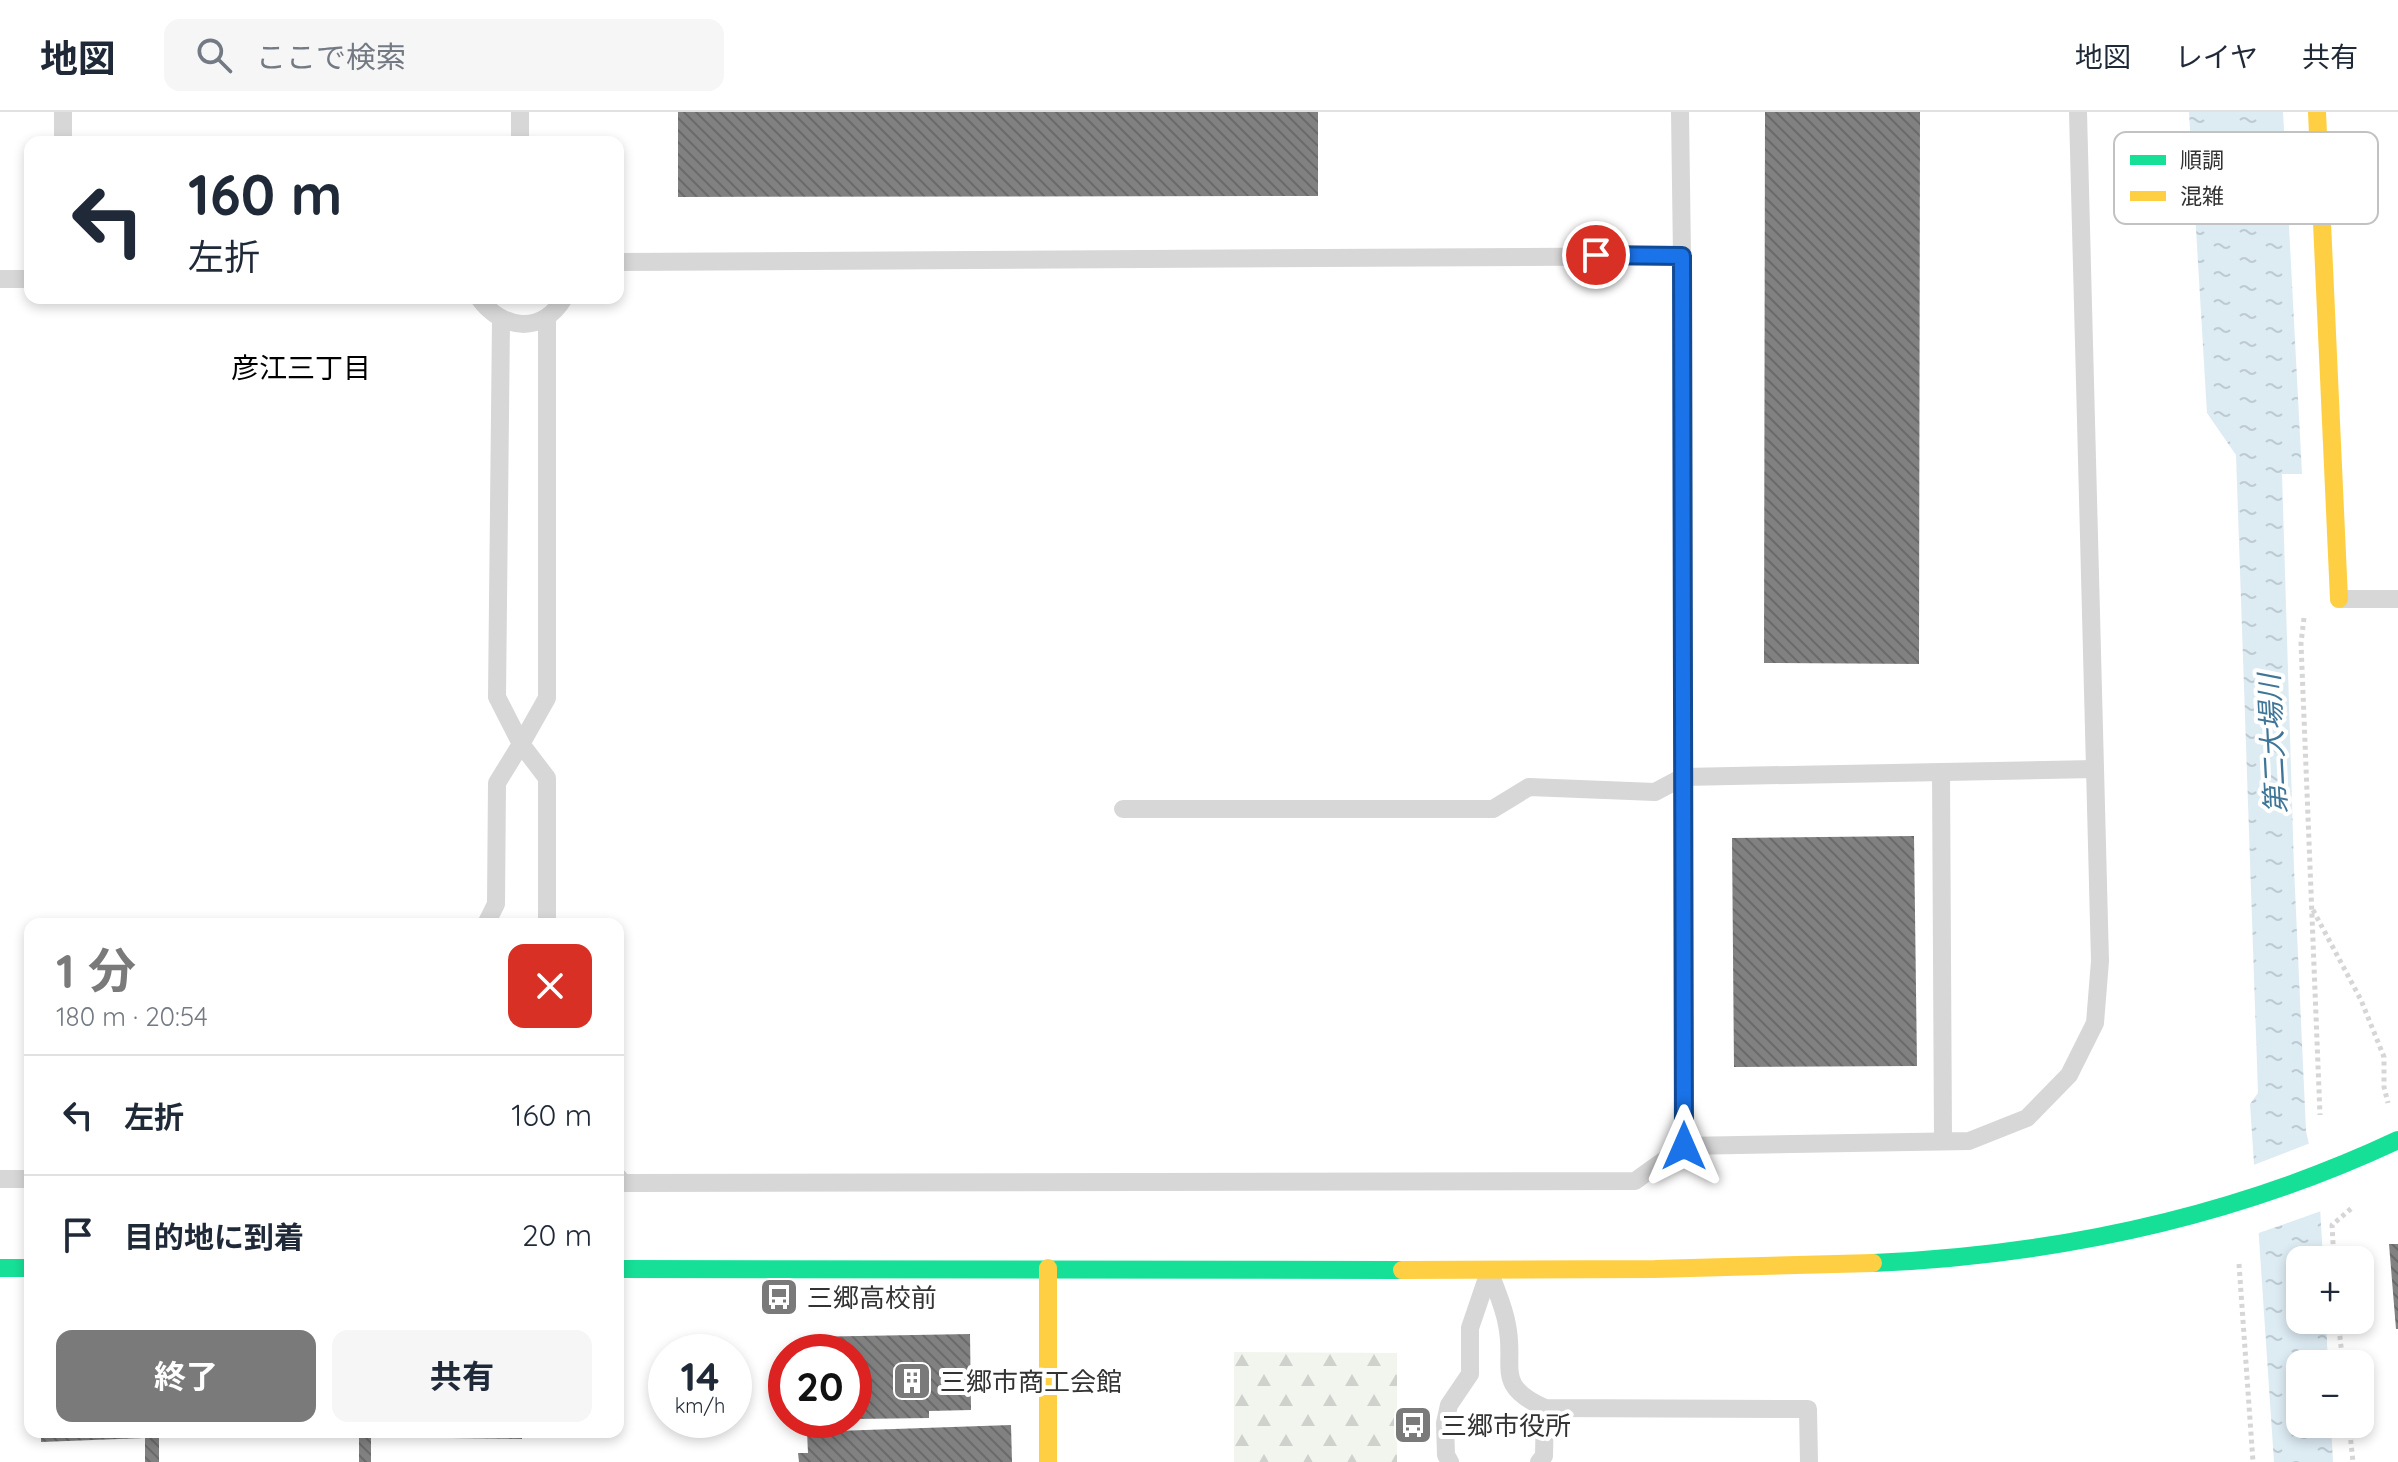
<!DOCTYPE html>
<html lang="ja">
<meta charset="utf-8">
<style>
:root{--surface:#fff;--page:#f6f6f7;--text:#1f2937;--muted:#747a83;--line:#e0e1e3;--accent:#7a7a7a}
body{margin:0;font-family:Quicksand,"Noto Sans JP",sans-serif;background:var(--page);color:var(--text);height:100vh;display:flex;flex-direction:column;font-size:30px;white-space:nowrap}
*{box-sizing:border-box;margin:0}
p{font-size:26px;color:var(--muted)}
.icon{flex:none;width:44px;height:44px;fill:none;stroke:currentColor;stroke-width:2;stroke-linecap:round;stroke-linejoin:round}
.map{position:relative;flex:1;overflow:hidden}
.panel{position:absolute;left:24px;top:806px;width:600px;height:520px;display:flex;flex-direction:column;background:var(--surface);border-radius:16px;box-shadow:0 4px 12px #0003}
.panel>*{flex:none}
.top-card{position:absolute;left:24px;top:24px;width:600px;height:168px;border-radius:16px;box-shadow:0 4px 12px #0003;background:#fff;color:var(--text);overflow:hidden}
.controls{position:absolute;left:2286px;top:1134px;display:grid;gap:16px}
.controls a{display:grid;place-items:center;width:88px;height:88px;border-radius:16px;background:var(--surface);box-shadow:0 4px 12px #0003;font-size:40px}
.speed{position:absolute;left:648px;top:1222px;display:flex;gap:16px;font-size:40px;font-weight:700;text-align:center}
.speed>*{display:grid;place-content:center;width:104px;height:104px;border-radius:50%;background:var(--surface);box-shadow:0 4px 12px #0003;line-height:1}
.speed small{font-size:20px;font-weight:400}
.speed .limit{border:12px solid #d22;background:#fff;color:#111}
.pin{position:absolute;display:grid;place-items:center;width:68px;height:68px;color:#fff;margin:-34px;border:4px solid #fff;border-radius:50%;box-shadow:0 2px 8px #0007}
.me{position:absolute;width:88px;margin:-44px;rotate:0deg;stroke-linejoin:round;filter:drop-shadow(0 0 6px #0008)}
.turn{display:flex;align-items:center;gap:28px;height:168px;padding:0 32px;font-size:36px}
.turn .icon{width:104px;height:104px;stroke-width:2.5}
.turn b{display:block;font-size:56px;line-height:68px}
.round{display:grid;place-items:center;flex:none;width:84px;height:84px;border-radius:16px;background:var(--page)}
.summary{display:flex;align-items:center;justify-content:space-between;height:136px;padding:0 32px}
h1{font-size:48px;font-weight:700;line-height:60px;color:var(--accent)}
.button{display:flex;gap:16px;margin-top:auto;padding:16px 32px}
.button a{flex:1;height:92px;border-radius:16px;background:var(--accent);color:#fff;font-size:32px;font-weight:700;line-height:92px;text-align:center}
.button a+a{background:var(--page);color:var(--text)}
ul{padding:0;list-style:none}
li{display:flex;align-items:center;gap:24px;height:120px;padding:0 32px;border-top:2px solid var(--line)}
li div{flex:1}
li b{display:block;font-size:30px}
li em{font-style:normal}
header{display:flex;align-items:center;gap:48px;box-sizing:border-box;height:112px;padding:0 40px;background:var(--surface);border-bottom:2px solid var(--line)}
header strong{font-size:38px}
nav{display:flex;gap:44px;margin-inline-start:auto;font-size:28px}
.search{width:560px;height:72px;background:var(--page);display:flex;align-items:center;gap:20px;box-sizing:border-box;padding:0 28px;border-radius:16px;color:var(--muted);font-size:30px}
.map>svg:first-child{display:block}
.forest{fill:url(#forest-firs)}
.water{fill:url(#water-ripples)}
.pier{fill:#fff}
.building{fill:url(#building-back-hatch)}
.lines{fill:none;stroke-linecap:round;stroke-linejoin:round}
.path{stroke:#d6d6d6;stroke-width:5;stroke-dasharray:4 4;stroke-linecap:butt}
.lane{stroke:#d7d7d7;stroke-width:18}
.fast{stroke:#16e098;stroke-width:18}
.slow{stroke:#ffcf43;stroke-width:18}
.route-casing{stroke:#114b97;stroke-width:20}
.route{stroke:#1a73e8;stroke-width:14}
.labels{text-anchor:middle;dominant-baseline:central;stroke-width:8;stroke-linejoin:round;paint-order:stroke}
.poi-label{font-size:26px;fill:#333;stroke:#fff;text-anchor:start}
.neighbourhood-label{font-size:28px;fill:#000;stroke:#fff}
.water-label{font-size:28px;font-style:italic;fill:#3f7597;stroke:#fff}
.key{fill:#fff;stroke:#c2c2c2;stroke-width:2}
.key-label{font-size:22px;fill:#333}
</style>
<header>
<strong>地図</strong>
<div class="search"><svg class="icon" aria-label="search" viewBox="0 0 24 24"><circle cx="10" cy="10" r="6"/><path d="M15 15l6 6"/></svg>ここで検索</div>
<nav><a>地図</a><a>レイヤ</a><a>共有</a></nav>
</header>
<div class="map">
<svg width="2398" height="1350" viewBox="0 0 2398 1350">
<defs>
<pattern id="forest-firs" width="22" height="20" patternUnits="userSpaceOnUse" patternTransform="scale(2)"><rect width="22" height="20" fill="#f1f5ed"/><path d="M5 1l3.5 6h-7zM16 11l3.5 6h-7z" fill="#cfd2cc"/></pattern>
<pattern id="water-ripples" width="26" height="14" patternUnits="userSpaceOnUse" patternTransform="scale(2)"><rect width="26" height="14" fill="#ddebf3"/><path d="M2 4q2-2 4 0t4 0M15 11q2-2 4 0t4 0" fill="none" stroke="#becad1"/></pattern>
<pattern id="building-back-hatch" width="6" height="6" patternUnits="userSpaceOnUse" patternTransform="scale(2)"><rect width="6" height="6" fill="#818181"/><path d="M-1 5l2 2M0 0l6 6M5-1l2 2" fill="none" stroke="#6a6a6a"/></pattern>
</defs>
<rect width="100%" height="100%" fill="#fff"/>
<!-- forest -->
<polygon class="forest" points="1234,1240 1397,1241 1397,1350 1234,1350"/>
<!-- water -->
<polygon class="water" points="2189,0 2283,0 2302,362 2282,362 2294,756 2306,1019 2319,1077 2323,1148 2300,1148 2300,1208 2326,1208 2328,1252 2300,1252 2300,1312 2331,1312 2333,1350 2274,1350 2250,992 2258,981 2236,343 2207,301"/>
<!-- pier -->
<polygon class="pier" points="2313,1030 2323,1076 2324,1098 2256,1122 2251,1054"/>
<!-- building -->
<g class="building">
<polygon points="678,0 1318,0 1318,84 678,85"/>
<polygon points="1765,0 1920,0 1919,552 1764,551"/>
<polygon points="1914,724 1917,954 1734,955 1732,726"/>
<polygon points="2389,1132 2398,1132 2398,1217 2396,1217"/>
<polygon points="970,1222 971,1298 929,1299 929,1306 854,1307 854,1240 804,1240 803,1225"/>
<polygon points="1011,1313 1012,1350 799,1350 798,1341 808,1341 807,1320"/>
<polygon points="41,1320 522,1320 522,1327 371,1325 371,1350 359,1350 359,1326 159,1326 159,1350 145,1350 145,1326 41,1330"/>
</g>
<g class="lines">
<!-- path -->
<g class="path">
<polyline points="2304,506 2301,531 2320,1003"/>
<polyline points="2313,798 2361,888 2384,945 2384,975 2388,991"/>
<polyline points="2334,1148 2332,1113 2353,1095"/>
<polyline points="2239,1152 2253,1350"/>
<polyline points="2338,1208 2343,1252"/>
<polyline points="2349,1312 2353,1350"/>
</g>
<!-- lane -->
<g class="lane">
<polyline points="63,0 63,30"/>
<polyline points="520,0 520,30"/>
<polyline points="1680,0 1682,144"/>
<polyline points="618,150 1682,144 1684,1034"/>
<polyline points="0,167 30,167"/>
<path d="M479 186C502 218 542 223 564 186"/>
<polyline points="547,205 547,586 521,632 547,666 547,812"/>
<polyline points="2339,487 2398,487"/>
<polyline points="1941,660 1943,1029"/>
<polyline points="1123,697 1493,697 1529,675 1655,680 1683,665 2095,657"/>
<polyline points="486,812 496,792 497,671 521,632 497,585 501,208"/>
<polyline points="618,1065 623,1071 1635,1069 1684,1034 1969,1029 2027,1006 2069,963 2095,911 2100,849 2078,0"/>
<polyline points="0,1067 30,1067"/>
<path d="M1489 1158C1495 1176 1504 1194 1507 1213 1516 1255 1493 1273 1545 1296L1808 1297 1809 1350"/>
<polyline points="1450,1350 1446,1343 1445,1311 1449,1293 1470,1262 1470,1216 1489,1160"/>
<polyline points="1539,1350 1544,1344 1545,1296"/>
</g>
<!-- fast -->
<g class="fast">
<path d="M1873 1151C2055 1143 2232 1106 2398 1028"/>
<polyline points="0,1156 30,1156"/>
<polyline points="618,1157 1402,1158"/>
</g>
<!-- slow -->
<g class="slow">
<polyline points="2317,0 2339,487"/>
<polyline points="1048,1156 1048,1350"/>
<polyline points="1402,1158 1655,1157 1873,1151"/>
</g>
</g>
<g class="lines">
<defs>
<polyline id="route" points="1596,143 1682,144 1684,1034"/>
</defs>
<!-- route casing -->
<use href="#route" class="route-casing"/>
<!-- route -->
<use href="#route" class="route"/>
</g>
<!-- icons -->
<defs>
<symbol id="bus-square" viewBox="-11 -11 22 22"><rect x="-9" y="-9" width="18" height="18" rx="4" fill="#7a7a7a" stroke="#fff"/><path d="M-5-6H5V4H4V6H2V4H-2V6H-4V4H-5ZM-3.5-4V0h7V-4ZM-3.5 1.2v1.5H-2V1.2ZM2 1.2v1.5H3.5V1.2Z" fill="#fff"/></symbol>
<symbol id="building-square" viewBox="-11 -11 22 22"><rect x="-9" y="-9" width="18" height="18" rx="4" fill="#7a7a7a" stroke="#fff"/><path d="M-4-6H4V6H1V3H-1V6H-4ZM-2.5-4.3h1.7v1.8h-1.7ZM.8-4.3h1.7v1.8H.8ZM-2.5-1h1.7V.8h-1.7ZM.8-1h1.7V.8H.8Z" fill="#fff"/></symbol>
</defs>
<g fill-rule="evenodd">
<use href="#bus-square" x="757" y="1163" width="44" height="44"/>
<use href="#building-square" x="890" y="1247" width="44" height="44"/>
<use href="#bus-square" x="1391" y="1291" width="44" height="44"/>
</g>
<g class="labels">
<!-- poi labels -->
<g class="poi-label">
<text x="807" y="1185">三郷高校前</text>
<text x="940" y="1269">三郷市商工会館</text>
<text x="1441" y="1313">三郷市役所</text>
</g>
<!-- neighbourhood labels -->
<g class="neighbourhood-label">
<text x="301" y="255">彦江三丁目</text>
</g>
<!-- water labels -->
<g class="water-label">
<text transform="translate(2272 632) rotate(-93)">第二大場川</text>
</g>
</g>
<!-- legend -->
<rect x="2114" y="20" width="264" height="92" rx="12" class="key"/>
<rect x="2130" y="43" width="36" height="10" fill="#16e098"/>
<rect x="2130" y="79" width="36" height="10" fill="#ffcf43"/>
<g class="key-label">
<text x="2180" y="56">順調</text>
<text x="2180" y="92">混雑</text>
</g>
</svg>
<div class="controls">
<a>+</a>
<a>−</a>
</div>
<div class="speed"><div>14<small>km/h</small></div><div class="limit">20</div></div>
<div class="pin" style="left:1596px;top:143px;background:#d93025"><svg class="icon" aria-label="arrive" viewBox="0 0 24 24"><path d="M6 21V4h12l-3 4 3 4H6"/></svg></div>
<svg class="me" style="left:1684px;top:1034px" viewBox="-20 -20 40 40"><path d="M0-17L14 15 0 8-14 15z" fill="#1a73e8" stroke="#fff" stroke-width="4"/></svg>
<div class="top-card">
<div class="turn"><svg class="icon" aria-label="left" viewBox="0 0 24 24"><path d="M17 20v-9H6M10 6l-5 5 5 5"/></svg><div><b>160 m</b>左折</div></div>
</div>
<section class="panel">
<div class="summary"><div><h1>1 分</h1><p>180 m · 20:54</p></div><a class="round" style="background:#d93025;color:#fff"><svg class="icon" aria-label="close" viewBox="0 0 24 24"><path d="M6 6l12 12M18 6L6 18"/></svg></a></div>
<ul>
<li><svg class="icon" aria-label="left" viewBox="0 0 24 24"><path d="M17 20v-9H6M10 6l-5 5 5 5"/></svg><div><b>左折</b></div><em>160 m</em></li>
<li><svg class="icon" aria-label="arrive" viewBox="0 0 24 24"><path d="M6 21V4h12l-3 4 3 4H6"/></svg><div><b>目的地に到着</b></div><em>20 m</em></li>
</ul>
<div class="button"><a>終了</a><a>共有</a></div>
</section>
</div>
